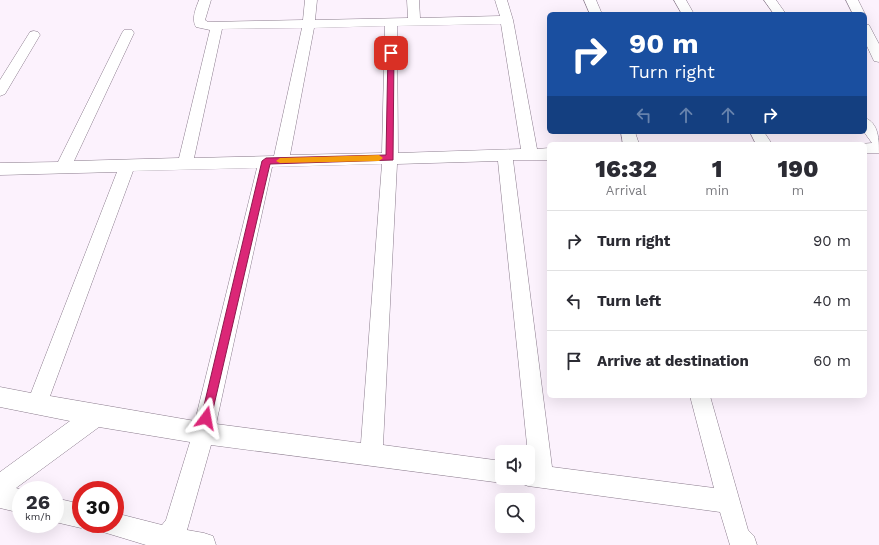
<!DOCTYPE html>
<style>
:root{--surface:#fff;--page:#f7f7f7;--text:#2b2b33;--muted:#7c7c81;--line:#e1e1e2}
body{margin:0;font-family:"Work Sans",sans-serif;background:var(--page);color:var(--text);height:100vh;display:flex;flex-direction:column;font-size:15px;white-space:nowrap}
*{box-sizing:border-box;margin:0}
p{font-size:13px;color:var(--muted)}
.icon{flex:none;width:22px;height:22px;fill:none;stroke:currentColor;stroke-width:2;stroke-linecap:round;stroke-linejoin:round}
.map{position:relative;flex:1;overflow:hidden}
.panel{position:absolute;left:547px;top:142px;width:320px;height:256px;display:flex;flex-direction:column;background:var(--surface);border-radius:6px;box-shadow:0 4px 16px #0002}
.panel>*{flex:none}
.guide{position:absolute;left:547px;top:12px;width:320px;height:122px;border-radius:6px;box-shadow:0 4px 16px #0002;background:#1a4fa0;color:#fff;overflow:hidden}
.buttons{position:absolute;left:495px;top:445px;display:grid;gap:8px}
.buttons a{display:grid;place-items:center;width:40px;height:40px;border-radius:6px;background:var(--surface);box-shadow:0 4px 16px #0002;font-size:20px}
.speed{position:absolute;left:12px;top:481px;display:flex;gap:8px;font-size:20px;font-weight:700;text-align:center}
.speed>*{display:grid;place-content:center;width:52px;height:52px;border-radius:50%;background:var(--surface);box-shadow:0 4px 16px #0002;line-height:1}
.speed small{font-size:10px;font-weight:400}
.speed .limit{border:6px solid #d22;background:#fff;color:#111}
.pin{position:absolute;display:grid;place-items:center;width:34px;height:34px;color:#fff;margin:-17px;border-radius:8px;box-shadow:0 2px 6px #0006}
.me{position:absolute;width:44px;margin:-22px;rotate:13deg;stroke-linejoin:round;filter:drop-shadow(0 0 3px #0008)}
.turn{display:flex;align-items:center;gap:14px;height:84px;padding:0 16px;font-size:18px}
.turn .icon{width:52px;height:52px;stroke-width:2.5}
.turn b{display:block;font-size:28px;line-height:34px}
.lanes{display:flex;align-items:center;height:38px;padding:0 16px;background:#0003;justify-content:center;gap:20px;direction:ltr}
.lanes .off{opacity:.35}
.eta{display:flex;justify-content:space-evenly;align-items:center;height:68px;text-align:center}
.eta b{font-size:24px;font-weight:800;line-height:28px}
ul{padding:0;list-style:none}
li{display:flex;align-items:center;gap:12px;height:60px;padding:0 16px;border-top:1px solid var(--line)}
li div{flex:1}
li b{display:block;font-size:15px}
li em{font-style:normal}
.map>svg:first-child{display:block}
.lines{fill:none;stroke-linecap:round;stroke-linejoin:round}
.minor-casing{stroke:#8b7c8d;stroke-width:1}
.minor{fill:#fff;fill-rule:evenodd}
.route{fill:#db2777;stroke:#8e194d}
.slow{fill:#f59e0b}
</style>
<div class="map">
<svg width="879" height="545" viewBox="0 0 879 545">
<rect width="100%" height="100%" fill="#fcf2fd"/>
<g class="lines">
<defs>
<g id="minor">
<path d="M199 0H211L205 20 208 22 303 20 305 0H317L315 20 408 18 407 0H419L420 18 500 16 495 0H507L513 20 537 149 549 148V160H513L552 467 714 488 690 396H710L748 530 754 536 757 545H730L720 512 528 486 520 483 518 478H528V464H529L498 161 397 164 383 445 502 461V478H511L510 480 502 483 211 445 187 530 204 533 213 536 216 545H146L103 532 99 524H115V513L162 525 166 520 190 442 99 427 16 488 22 490H21V513L0 508V472L70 421 0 407V387L31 393 117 172 0 175V163L58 162 122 33 124 30H132L134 33 74 161 179 158 210 30 196 27C191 19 196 8 199 0ZM501 24 521 149 398 153 397 26ZM385 26 382 153 290 155 314 28ZM302 28 274 156 194 158 222 29ZM382 164 361 443 216 424 272 167ZM257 168 195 421 50 396 133 171Z"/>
<polygon points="584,0 596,0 602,14 590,14"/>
<polygon points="674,0 686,0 694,14 682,14"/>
<polygon points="764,0 776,0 786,14 774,14"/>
<polygon points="846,0 858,0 865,14 853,14"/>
<polygon points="865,24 869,25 879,44 879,62 874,61 865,42"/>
<polygon points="34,31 38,32 40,35 5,94 0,96 0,80 30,32"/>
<path d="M865 118C879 123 879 140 879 153H865V144H860L872 143 864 132Z"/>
<polygon points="621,132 635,132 639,144 623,144"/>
<polygon points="750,132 764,132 772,144 756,144"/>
<polygon points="55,498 81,504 81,524 89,524 81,528 55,522"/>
</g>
</defs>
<!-- minor casing -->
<use href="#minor" class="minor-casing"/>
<!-- minor -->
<use href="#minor" class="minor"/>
</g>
<!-- route -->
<polygon class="route" points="388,51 394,53 393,160 270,164 211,418 210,422 206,423 202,422 201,418 262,161 266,158 386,155"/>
<!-- slow -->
<polygon class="slow" points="379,155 383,158 379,161 280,163 276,161 280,158"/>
</svg>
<div class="buttons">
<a><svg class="icon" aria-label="sound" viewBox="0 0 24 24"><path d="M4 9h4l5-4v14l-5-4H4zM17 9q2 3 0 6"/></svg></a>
<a><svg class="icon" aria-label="search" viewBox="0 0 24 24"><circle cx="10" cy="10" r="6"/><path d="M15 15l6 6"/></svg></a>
</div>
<div class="speed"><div>26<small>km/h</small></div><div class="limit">30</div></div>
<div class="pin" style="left:391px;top:53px;background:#d93025"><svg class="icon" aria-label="arrive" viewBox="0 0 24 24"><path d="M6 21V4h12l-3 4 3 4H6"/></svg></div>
<svg class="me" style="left:206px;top:418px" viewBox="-20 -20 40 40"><path d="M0-17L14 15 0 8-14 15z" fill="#db2777" stroke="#fff" stroke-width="4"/></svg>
<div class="guide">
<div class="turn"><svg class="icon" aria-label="right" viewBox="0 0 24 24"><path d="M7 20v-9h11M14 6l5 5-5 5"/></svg><div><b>90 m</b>Turn right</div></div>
<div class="lanes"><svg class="icon off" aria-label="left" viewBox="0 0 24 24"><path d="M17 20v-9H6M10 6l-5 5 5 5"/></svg><svg class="icon off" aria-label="ahead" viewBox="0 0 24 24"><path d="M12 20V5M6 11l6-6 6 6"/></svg><svg class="icon off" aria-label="ahead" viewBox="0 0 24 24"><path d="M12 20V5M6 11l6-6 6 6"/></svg><svg class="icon" aria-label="right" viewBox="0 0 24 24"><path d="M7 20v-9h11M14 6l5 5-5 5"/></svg></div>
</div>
<section class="panel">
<div class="eta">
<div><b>16:32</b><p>Arrival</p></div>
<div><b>1</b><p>min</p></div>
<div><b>190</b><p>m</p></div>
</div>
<ul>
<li><svg class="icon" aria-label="right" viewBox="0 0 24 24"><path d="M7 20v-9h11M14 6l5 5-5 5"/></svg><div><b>Turn right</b></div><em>90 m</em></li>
<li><svg class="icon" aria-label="left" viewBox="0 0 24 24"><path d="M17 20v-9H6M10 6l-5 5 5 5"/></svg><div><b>Turn left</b></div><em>40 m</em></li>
<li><svg class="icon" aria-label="arrive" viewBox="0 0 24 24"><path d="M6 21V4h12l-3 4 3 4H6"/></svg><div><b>Arrive at destination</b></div><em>60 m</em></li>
</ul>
</section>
</div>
